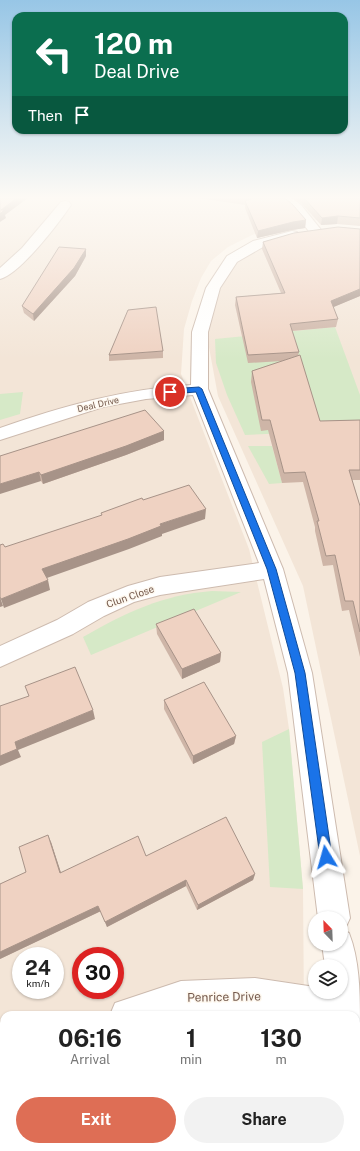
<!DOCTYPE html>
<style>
:root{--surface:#fff;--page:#f2f2f2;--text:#222;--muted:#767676;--accent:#de6e55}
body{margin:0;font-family:"Public Sans",sans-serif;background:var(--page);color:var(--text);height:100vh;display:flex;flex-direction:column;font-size:15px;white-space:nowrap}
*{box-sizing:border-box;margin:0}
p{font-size:13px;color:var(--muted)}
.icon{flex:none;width:22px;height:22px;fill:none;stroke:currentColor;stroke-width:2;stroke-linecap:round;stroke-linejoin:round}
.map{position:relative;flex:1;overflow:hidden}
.details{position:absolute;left:0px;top:1011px;width:360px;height:140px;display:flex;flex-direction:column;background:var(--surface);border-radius:12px 12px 0 0;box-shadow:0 1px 3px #0004}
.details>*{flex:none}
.top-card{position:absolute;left:12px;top:12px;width:336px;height:122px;border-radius:12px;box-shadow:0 1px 3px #0004;background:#0b6e4f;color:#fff;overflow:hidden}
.needle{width:26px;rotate:337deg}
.controls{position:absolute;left:308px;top:911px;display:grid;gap:8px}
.controls a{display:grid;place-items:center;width:40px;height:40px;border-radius:50%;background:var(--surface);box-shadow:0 1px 3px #0004;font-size:20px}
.speed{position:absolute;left:12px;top:947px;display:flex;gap:8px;font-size:20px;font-weight:700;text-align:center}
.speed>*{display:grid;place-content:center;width:52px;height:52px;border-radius:50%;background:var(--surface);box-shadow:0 1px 3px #0004;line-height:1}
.speed small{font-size:10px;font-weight:400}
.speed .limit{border:6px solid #d22;background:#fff;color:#111}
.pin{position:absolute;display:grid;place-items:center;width:34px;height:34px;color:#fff;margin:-17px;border:2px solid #fff;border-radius:50%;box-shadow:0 1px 4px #0007}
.me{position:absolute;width:44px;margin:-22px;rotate:352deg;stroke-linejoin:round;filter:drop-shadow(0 0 3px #0008)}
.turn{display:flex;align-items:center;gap:14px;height:84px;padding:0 16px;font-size:18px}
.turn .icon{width:52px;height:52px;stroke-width:2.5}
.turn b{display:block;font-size:28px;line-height:34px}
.then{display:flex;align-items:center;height:38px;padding:0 16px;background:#0003;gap:8px;font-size:15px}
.eta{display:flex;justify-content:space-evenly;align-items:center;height:68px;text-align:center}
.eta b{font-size:24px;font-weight:700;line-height:28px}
.action{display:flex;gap:8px;margin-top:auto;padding:8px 16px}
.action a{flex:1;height:46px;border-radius:24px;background:var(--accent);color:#fff;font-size:16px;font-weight:700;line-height:46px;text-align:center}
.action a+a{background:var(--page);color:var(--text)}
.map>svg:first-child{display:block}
.residential{fill:#f3e5d7;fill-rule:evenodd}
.green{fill:#d6e9c7}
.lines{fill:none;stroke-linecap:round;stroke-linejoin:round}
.street-casing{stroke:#cdbbaf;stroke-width:2}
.path{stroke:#d5b5a4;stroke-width:1.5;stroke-dasharray:0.5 2;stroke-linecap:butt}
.street{fill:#fff;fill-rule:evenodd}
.wall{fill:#ceb5a7}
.shaded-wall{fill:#a79388}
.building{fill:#efd2c2;stroke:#a79388}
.route{fill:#1a73e8;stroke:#114b97}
.labels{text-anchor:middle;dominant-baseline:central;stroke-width:3;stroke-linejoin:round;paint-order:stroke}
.far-street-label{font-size:9px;fill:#755a4d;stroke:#fef8ef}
.street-label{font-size:10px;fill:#755a4d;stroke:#fef8ef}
.near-street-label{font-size:12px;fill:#755a4d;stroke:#fef8ef}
</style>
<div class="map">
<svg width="360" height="1151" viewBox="0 0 360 1151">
<rect width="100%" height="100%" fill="#fbf3e9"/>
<!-- residential -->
<g class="residential">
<path d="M0 198H360L320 220 280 224 252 235 228 247 211 261 201 278 192 301 184 329 181 374 249 549 283 688 289 729 303 889 304 1015H4V1147H304V1151H0ZM21 956H55V990H21ZM81 956H115V990H81Z"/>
<polygon points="360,236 360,856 303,586 218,396 206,331 220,290 236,262 260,247"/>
</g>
<!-- green -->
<g class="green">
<polygon points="335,327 360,395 360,430 245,435 227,395 216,363 215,339"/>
<polygon points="23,392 20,414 0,420 0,394"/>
<polygon points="248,446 272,446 282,483 269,484"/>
<path d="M212 591 241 592 91 655 83 637C127 612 162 595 212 591Z"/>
<polygon points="289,729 303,889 270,887 262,742"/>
</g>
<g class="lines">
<defs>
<g id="street">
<polygon points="278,198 292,198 301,205 322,231 321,234 311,234 293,211"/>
<path d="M65 201 69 202 71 205C59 223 20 274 0 279V268L22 248 61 202Z"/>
<path d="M292 231 297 232 298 235 297 238 263 247 237 262 220 288 208 332V389L283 569 312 673 350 918 345 929 343 930 349 933C360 961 360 994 360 1024L356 1028V1015H279L255 1012 180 1015H110L115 1003 181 981 255 978 315 987V992H341V966H325L322 944H341V918H318L288 673 264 579 160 595 134 602 104 616 73 634 0 667V646L57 620 88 602 128 586 160 577 259 563 193 395 146 399 103 407 0 440V428C63 406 124 389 191 385L192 332 206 288 227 256 253 241Z"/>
<polygon points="4,1060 4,1096 0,1097 0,1061"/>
<polygon points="356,1132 360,1134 360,1151 328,1151 328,1147 356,1147"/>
</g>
</defs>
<!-- street casing -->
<use href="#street" class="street-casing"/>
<!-- path -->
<polyline class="path" points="138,198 150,198"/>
<!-- street -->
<use href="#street" class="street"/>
</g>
<!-- wall -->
<g class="wall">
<polygon points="198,198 285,198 306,220 305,228 292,230 257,238 245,208 245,205"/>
<polygon points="294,198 360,198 360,226 337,224 321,225 302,204"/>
<polygon points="360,229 360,296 333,307 338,319 336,327 292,331 299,352 298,356 320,421 360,420 360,480 352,480 360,506 360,657 349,610 342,611 333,565 323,566 315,531 315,527 303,482 282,483 268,430 261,431 251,382 252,371 282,361 248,363 235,305 236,297 281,293 262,249 263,242"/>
<polygon points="86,256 75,276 34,321 24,313 22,306"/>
<polygon points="163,351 163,358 109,361 109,355"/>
<polygon points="164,431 164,440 126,455 43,484 41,481 0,456"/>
<polygon points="156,624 221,653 220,662 182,679 157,634"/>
<polygon points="164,700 236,736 234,744 193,764 164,709"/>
<polygon points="51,842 61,873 146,856 255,874 253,880 197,910 186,886 107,927 101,911 0,959 0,884 26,872"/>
</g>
<!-- shaded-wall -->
<g class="shaded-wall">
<polygon points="17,198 28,198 5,215 6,218 0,222 0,214 1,210"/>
<polygon points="338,216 337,224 321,225 322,218"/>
<polygon points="306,220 305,228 292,230 257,238 258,231 293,222"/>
<polygon points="86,249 86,256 75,276 34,321 33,314"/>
<polygon points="360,289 360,296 329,309 331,301"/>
<polygon points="164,431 164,440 126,455 43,484 41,475"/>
<polygon points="39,472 41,481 0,494 0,484"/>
<polygon points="206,509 205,519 162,534 162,536 129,549 44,579 42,569 160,524"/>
<polygon points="48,580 50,590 4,608 1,599"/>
<polygon points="0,597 3,606 0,607"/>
<polygon points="221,653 220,662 182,679 182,669"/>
<polygon points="93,710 95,719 18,750 21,757 0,766 0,756 15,742"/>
<polygon points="236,736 234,744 193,764 193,756"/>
<polygon points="48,835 51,842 63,879 60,873"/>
<polygon points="255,874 253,880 197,910 198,905"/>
<polygon points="186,880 186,886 107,927 105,922"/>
<polygon points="98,906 101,911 0,959 0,952"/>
</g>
<!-- building -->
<g class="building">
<polygon points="0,198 17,198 1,210 4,210 0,214"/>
<polygon points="246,198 285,198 293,205 306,220 293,222 258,231 245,201 251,199"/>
<polygon points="304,198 360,198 360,218 338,216 322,218"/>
<polygon points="338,227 360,229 360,289 331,301 338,319 290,324 299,352 248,355 236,297 285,293 263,242 294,233"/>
<polygon points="59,247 86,249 74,268 33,314 22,306"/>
<polygon points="156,307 163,351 109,355 128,310"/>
<polygon points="300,355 320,421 360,420 360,470 349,470 360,506 360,632 353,601 345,601 335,555 326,556 317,521 319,521 305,472 284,473 270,420 262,420 252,371"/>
<polygon points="145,410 164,431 126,446 41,475 39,472 0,484 0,456"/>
<polygon points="189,485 206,509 160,524 161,526 128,539 42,569 48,580 1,599 0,597 0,545 3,544 5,547 102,515 101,513 142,498 143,500"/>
<polygon points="194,609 221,653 182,669 156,624"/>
<polygon points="75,667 93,710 15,742 17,749 0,756 0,706 29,696 25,686"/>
<polygon points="204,682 236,736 193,756 164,700"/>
<polygon points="226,817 255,874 198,905 186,880 105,922 98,906 0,952 0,884 26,872 19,847 48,835 60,873 138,836 146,856"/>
<polygon points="99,1147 181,1147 182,1151 91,1151"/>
</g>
<!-- sky -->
<linearGradient id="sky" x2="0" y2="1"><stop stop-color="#97c6e6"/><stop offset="0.55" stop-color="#fdfaf5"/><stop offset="1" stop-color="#fdfaf5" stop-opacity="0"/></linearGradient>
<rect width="360" height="359" fill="url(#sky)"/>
<!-- route -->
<polygon class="route" points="199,387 202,389 276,569 305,673 332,857 330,861 326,863 322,861 320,857 295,673 267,569 196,392 170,394 166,392 170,389"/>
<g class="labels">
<!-- far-street labels -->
<g class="far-street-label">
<text transform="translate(98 404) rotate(-13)">Deal Drive</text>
</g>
<!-- street labels -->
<g class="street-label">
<text transform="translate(130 596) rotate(-19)">Clun Close</text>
</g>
<!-- near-street labels -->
<g class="near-street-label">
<text transform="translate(224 997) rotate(-1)">Penrice Drive</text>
</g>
</g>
</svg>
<div class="controls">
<a><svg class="needle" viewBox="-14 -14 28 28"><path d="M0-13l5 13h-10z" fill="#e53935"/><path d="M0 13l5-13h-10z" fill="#767676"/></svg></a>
<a><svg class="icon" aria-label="layers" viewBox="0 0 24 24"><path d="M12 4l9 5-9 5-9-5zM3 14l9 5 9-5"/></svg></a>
</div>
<div class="speed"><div>24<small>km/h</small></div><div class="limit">30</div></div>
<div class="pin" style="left:170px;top:392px;background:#d93025"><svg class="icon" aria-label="arrive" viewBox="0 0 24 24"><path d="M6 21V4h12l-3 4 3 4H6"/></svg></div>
<svg class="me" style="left:326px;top:857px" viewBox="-20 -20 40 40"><path d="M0-17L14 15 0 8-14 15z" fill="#1a73e8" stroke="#fff" stroke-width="4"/></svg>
<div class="top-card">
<div class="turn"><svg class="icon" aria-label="left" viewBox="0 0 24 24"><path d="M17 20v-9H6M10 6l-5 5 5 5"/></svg><div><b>120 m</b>Deal Drive</div></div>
<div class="then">Then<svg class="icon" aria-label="arrive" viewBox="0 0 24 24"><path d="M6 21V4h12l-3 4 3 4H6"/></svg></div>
</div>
<section class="details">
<div class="eta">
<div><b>06:16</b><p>Arrival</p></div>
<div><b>1</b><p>min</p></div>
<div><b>130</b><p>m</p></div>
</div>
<div class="action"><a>Exit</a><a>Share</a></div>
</section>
</div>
